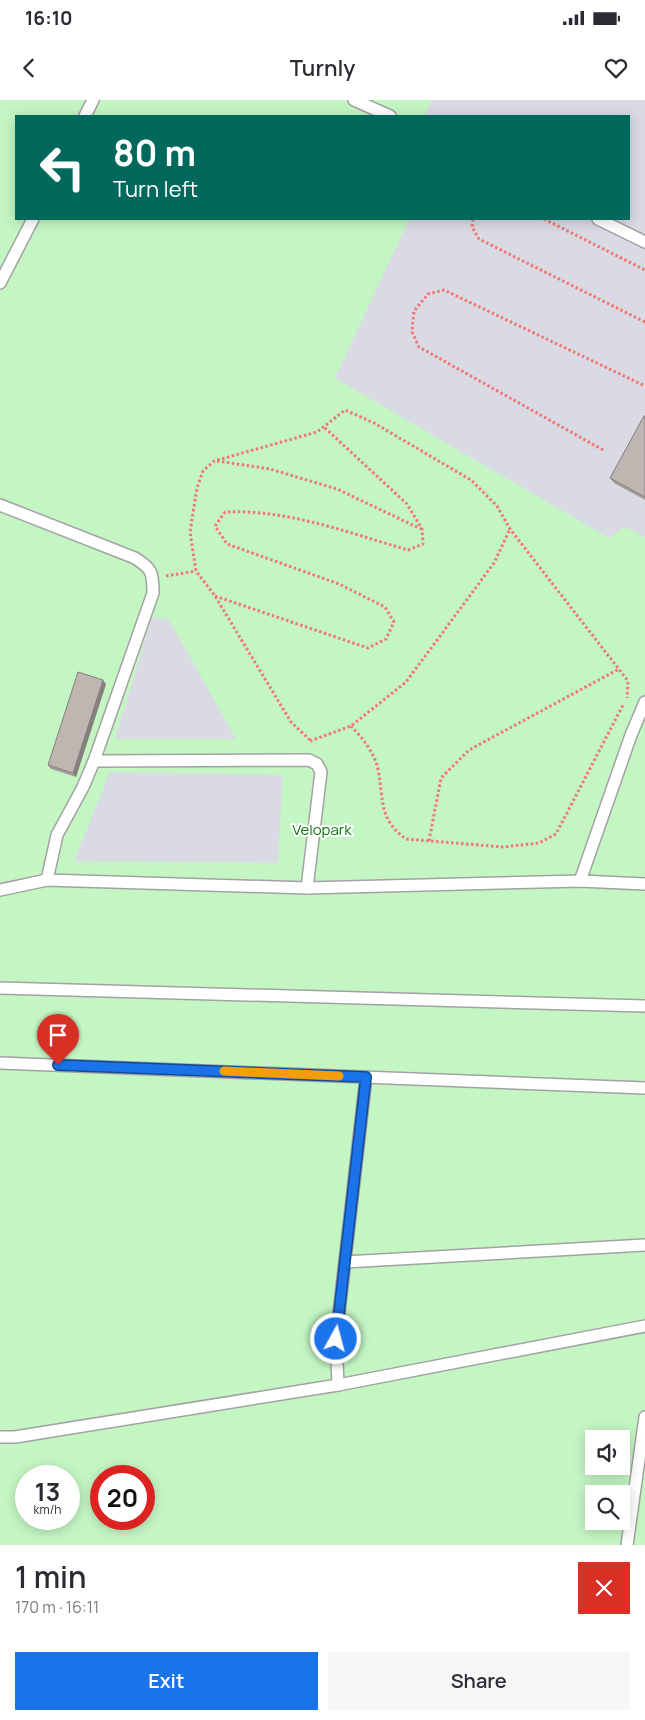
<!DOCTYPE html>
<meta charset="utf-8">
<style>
:root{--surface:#fff;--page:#f7f7f7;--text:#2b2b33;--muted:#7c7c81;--accent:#1a73e8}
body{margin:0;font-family:Manrope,sans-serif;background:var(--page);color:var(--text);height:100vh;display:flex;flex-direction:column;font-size:19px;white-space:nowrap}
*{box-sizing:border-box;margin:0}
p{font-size:16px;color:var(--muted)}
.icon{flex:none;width:28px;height:28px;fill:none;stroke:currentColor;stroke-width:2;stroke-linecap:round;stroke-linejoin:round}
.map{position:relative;height:1445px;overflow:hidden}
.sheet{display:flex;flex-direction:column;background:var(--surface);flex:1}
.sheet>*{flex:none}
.banner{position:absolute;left:15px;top:15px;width:615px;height:105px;border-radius:0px;box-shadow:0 2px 12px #0003;background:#00695c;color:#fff;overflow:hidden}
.fabs{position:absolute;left:585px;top:1330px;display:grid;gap:10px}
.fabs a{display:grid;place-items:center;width:45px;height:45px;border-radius:0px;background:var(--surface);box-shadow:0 2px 12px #0003;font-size:25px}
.speed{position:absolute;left:15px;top:1365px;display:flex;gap:10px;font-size:25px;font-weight:700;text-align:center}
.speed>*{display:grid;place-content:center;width:65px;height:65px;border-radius:50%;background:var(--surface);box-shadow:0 2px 12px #0003;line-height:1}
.speed small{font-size:12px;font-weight:400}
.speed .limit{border:8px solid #d22;background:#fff;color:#111}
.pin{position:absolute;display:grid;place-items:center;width:42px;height:42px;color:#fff;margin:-51px -21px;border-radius:50% 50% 50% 0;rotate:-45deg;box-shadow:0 0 5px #0007}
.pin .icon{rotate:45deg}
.me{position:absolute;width:55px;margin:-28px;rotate:7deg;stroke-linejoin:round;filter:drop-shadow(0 0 4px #0008)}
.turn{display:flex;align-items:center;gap:18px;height:105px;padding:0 15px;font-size:22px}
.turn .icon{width:65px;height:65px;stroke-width:2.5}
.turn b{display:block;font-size:35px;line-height:42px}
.round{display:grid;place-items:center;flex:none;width:52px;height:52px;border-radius:0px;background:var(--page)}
.summary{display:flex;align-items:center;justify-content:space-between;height:85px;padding:0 15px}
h1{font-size:30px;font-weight:600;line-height:38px}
.primary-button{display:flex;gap:10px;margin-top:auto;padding:10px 15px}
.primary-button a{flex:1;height:58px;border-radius:0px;background:var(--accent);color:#fff;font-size:20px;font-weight:600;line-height:58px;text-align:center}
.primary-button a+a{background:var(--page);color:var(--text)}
.status{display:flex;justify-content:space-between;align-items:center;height:35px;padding:0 25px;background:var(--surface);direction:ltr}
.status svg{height:14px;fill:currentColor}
header{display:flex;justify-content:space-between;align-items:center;height:65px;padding:0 15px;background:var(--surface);font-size:22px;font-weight:600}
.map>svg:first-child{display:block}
.park{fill:#c4f6c4;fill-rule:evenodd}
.plaza{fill:#d9dae4}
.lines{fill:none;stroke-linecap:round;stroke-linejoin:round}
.service-casing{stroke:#a2a2a2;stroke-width:14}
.path{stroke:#f27673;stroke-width:3;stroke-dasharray:2.5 2.5;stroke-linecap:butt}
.service{stroke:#fff;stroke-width:11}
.wall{fill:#a49d99}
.shaded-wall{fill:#867f7d}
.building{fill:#bfb6b2;stroke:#867f7d}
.route-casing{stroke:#114b97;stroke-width:12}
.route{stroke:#1a73e8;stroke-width:9}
.slow{stroke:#f59e0b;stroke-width:9}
.labels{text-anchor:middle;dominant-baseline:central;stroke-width:4;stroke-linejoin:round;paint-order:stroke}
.park-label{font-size:15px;fill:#127712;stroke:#fff}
</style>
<div class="status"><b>16:10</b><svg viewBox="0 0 49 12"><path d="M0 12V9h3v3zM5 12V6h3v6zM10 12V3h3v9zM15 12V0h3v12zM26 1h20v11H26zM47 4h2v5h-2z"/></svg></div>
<header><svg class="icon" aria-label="back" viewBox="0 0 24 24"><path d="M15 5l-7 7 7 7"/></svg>Turnly<svg class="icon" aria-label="heart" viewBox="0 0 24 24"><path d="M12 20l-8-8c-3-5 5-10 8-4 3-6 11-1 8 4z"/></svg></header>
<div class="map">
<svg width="645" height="1445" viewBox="0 0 645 1445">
<rect width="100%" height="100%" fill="#efebe5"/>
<!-- park -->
<path class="park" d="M0 0H645V1445H0ZM16 16H629V119H16ZM594 1339H621V1366H594ZM26 1376H69V1419H26ZM101 1376H144V1419H101ZM594 1394H621V1421H594Z"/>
<!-- plaza -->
<g class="plaza">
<polygon points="432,0 645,0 645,437 624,427 609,438 335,278 409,119 629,119 629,16 424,16"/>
<polygon points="152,517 169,520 236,639 115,639"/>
<polygon points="110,672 283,675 278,763 74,761"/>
</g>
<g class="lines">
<defs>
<g id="service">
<polyline points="354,0 390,16"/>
<polyline points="85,16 93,0"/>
<polyline points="598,119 645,142"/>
<polyline points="0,183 33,119"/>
<path d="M0 405 135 458C152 469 153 472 153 493L94 661 83 687 57 735 47 780"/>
<polyline points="94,661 309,660 317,664 321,672 307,788"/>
<polyline points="580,781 631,635 645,602"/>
<polyline points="0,790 47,780 307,788 580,781 645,784"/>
<polyline points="0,888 645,906"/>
<polyline points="0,963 645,988"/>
<polyline points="345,1162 645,1145"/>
<polyline points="338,1285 336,1239 366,977"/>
<polyline points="0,1337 15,1337 338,1285 645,1226"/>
<polyline points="627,1445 645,1317"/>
</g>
</defs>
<!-- service casing -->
<use href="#service" class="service-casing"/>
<!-- path -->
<g class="path">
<polyline points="473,119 472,127 479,139 645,222"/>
<polyline points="544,119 645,170"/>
<polyline points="603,350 419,247 412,232 414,211 428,194 444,190 645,286"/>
<polyline points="217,361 270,369 337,389 421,429"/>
<polyline points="166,476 196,471"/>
<path d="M215 496 368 548 386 539 394 522 385 507 339 484 227 444 215 426 225 412C287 409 349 433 408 450L423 444 422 429 407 404 324 327"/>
<path d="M351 626C362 637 375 654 378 669 384 699 378 719 406 739L503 747 539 743 556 734 624 603"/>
<polyline points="310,640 291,622 215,496 196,471 190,432 197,388 203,371 214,361 317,332 345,310 374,323 471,380 497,406 510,429 628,581 627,598"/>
<polyline points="310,641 351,626 406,582 494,463 510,429"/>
<polyline points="429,741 441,678 469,650 619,569"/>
</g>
<!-- service -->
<use href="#service" class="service"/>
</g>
<!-- wall -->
<g class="wall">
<polygon points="645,316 645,400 614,383 610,378"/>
<polygon points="106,584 76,677 51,669 48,665"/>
</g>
<!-- shaded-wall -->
<polygon class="shaded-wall" points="103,580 106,584 76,677 73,673"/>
<!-- building -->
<g class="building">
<polygon points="644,316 645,316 645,397 610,378"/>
<polygon points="78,572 103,580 73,673 48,665"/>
</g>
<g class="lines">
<defs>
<polyline id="route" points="58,965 366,977 336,1239"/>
</defs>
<!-- route casing -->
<use href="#route" class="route-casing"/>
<!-- route -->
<use href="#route" class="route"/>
<!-- slow -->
<polyline class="slow" points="224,971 339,976"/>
</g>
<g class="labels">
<!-- park labels -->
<g class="park-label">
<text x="322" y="729">Velopark</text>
</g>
</g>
</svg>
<div class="fabs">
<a><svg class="icon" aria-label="sound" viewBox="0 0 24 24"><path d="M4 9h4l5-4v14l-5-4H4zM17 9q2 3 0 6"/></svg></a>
<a><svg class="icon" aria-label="search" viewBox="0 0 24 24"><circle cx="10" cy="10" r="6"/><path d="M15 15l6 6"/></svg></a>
</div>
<div class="speed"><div>13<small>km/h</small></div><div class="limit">20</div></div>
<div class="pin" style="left:58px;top:965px;background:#d93025"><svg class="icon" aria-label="arrive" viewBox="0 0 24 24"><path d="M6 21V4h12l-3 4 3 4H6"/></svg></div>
<svg class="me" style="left:336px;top:1239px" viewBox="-20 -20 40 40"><circle r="17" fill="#1a73e8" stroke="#fff" stroke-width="3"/><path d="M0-11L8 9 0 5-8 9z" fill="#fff"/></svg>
<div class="banner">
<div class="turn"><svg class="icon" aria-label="left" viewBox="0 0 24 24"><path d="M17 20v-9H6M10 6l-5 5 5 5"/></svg><div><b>80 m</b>Turn left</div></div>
</div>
</div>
<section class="sheet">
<div class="summary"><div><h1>1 min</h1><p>170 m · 16:11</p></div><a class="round" style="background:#d93025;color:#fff"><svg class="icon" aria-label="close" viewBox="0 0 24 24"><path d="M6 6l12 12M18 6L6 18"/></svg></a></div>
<div class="primary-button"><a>Exit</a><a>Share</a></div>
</section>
